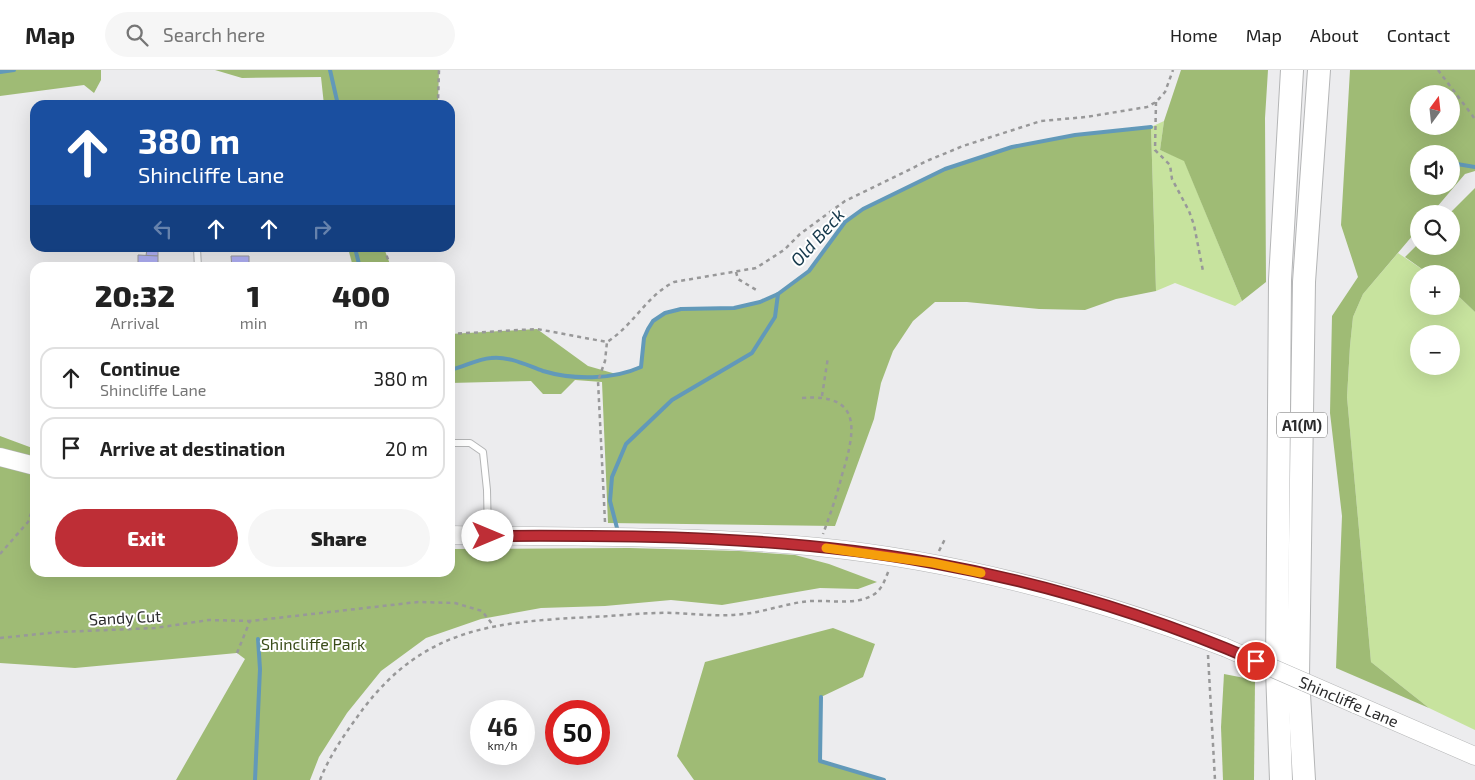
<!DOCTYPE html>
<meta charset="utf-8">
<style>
:root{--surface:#fff;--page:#f6f6f6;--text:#222;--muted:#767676;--line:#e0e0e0;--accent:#be2e36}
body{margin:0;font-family:"Exo 2",sans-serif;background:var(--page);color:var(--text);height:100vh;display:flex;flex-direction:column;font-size:19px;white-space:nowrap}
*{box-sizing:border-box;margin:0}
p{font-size:16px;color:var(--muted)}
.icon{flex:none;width:28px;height:28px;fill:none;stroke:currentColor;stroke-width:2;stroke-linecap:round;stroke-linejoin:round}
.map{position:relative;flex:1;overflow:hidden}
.side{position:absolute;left:30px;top:192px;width:425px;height:315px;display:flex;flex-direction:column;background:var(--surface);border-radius:15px;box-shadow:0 5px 20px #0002}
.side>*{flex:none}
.guide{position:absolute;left:30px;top:30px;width:425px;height:152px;border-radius:15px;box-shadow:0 5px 20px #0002;background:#1a4fa0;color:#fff;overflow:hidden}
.needle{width:32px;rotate:15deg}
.tools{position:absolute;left:1410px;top:15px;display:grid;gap:10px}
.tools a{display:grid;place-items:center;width:50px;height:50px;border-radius:50%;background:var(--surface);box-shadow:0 5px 20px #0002;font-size:25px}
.speed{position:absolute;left:470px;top:630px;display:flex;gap:10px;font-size:25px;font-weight:700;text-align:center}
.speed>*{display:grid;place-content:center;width:65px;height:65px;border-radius:50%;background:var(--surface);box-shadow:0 5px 20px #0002;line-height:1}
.speed small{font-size:12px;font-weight:400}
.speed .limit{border:8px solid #d22;background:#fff;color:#111}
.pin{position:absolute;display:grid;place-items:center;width:42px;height:42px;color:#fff;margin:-21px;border:2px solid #fff;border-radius:50%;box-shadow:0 1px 5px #0007}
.me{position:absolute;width:55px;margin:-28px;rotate:90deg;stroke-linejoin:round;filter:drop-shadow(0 0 4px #0008)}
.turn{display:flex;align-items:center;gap:18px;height:105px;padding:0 25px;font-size:22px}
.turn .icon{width:65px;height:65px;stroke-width:2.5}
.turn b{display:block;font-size:35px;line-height:42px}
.lanes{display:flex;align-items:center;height:48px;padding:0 25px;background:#0003;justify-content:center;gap:25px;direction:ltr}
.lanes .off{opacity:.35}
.eta{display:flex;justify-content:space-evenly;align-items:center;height:85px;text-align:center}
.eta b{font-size:30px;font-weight:800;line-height:35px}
.cta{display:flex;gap:10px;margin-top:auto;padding:10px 25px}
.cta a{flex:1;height:58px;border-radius:30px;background:var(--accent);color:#fff;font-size:20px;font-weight:800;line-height:58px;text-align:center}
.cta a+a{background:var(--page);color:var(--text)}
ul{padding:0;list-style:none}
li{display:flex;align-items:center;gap:15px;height:62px;margin:0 10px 8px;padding:0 15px;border:2px solid var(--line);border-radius:15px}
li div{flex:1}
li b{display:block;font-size:19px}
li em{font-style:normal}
header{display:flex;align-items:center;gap:30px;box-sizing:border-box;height:70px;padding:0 25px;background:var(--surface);border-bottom:1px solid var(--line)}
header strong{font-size:24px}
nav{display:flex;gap:28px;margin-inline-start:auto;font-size:18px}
.search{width:350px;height:45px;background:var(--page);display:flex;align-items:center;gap:12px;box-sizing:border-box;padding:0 18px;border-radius:28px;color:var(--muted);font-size:19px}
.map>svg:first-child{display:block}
.green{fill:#c7e39e;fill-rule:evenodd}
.forest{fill:#9fbb75;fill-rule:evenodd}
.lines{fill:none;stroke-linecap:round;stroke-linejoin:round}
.stream{stroke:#6299b9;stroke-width:4}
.building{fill:#b0b0f6;stroke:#9a9a9b}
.lane-casing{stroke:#b4b5b6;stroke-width:8}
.secondary-casing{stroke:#b4b5b6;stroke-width:19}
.highway-casing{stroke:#b4b5b6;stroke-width:24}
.path{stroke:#989899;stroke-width:2.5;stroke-dasharray:4 4;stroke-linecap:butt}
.lane{stroke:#fff;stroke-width:6}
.secondary{stroke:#fff;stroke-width:18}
.highway{stroke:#fff;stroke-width:22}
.secondary-bridge-casing{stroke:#b4b5b6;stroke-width:19;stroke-linecap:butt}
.secondary-bridge{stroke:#fff;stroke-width:18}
.route-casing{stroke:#7c1e23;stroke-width:12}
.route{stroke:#be2e36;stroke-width:9}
.slow{stroke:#f59e0b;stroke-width:9}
.labels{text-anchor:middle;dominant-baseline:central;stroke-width:4;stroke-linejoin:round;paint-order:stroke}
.shield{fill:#fff;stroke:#6b6b6b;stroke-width:1}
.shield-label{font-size:15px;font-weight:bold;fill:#2b2b2c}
.street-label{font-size:16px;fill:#2b2b2c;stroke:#fff}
.park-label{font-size:16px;fill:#3a4c19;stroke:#fff}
.water-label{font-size:18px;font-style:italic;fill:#173a4d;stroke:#fff}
</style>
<header>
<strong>Map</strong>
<div class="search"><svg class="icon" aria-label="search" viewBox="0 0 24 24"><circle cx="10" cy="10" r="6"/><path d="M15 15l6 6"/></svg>Search here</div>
<nav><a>Home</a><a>Map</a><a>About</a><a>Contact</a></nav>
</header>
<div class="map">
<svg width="1475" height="710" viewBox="0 0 1475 710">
<rect width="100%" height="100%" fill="#ececee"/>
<!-- green -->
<g class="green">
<polygon points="1164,51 1160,80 1184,90 1242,231 1235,236 1175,213 1156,221 1151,57"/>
<path d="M1398 183 1429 204H1419V236H1451V219L1475 242V660L1429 638 1371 592 1347 327 1350 276 1353 247 1363 224ZM1419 264H1451V296H1419Z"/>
</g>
<!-- forest -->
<g class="forest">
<polygon points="0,0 101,0 101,10 94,23 84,15 0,26"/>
<polygon points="215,0 439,0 438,32 435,35 324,35 321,7 242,8"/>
<polygon points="1181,0 1268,0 1265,48 1266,212 1242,231 1184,91 1160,80 1164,51"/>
<path d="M1350 0H1475V101L1465 104 1431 144H1419V158L1363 224 1353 247 1350 276 1347 327 1371 592 1429 638 1336 598 1342 446 1330 343 1332 246 1358 207 1341 155ZM1419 24H1451V56H1419ZM1419 84H1451V116H1419Z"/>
<polygon points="1151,57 1156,221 1116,229 1085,240 1039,239 967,232 935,232 913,251 893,281 881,313 874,349 835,456 608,453 602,312 575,310 561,324 543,324 531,311 450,313 450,264 537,259 588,296 616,304 641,297 644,268 648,259 653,251 665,243 681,239 734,238 760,232 777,224 809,201 845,152 863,139 945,99 1012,77 1075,65"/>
<polygon points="1475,118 1475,242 1451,219 1451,204 1429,204 1405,187 1419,173 1419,176 1451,176 1451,144 1449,144"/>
<polygon points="348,178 384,178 391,197 353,197"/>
<polygon points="0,366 35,379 35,502 450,502 450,479 629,478 739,481 795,485 829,494 877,512 858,519 820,518 722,535 671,530 605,536 541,538 481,549 426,568 381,601 347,643 319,687 310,710 176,710 245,589 237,583 75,598 0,593"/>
<polygon points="833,558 875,574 863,607 821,627 820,691 884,710 694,710 677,686 705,592"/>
<polygon points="1224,604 1255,610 1254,710 1223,710 1221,657"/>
</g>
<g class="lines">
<!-- stream -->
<g class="stream">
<polyline points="330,0 338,35"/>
<polyline points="0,2 14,0"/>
<polyline points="1451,93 1475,97"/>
<polyline points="355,178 360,198"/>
<path d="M450 300C464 297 477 289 491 288 509 286 526 295 543 301 573 310 612 310 641 297L644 268 648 259 653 251 665 243 681 239 734 238 760 232 778 224 809 201 845 152 863 139 945 99 1012 77 1075 65 1151 57"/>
<polyline points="617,458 610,431 612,407 626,374 672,330 752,283 775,247 778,224"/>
<polyline points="821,627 820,691 884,710"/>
<polyline points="255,710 260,599 258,569"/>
</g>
</g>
<!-- building -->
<g class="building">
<polygon points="147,178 158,178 158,186 146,186"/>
<polygon points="138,185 158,186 158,198 138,198"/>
<polygon points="231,186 249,186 249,198 232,198"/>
</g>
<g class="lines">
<defs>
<g id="lane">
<polyline points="197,178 198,198"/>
<polyline points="450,373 470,373 483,382 487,420 488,465"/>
</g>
<g id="secondary">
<polyline points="0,387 35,396"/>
<path d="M450 465C573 467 695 465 818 477 958 491 1092 527 1224 577"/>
<polyline points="1355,634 1475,686"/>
</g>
<g id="highway">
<polyline points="1281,710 1277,600 1280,210 1292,0"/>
<polyline points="1304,710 1298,607 1304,212 1319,0"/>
</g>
</defs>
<!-- lane casing -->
<use href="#lane" class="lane-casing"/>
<!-- secondary casing -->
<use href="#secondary" class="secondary-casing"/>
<!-- highway casing -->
<use href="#highway" class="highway-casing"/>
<!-- path -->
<g class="path">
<polyline points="1438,0 1475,49"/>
<polyline points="1156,32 1155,80 1170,95 1172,109 1189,141 1194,155 1203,201"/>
<polyline points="435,35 438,32 439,0"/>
<polyline points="384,178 391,198"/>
<polyline points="736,202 738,209 758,221"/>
<path d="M450 264 537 259 607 272C634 255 646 226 674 212L756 198 784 180 800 164 845 131 929 90 963 76 1041 51 1086 47 1147 37 1156 32 1165 22 1173 0"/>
<polyline points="822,326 828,287"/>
<path d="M802 328C864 323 855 362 842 405 837 425 830 445 823 464"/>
<polyline points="605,452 598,311 605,291 607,272"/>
<polyline points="939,481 945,469"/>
<polyline points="0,484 28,452 35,432"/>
<polyline points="0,568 59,562 155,558 209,550 250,551"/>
<polyline points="237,583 250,551 418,532 455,533 482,541 493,555"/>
<polyline points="1208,585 1215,710"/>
<path d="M320 710C330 684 347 661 363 639 425 557 496 552 591 547 619 546 647 542 675 543 697 544 720 547 743 544 763 542 782 535 802 532 824 528 853 537 873 525 882 520 885 509 889 500"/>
</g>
<!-- lane -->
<use href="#lane" class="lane"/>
<!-- secondary -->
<use href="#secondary" class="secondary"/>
<!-- highway -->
<use href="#highway" class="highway"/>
<defs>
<polyline id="secondary-bridge" points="1224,577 1355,634"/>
</defs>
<!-- secondary-bridge casing -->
<use href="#secondary-bridge" class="secondary-bridge-casing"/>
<!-- secondary-bridge -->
<use href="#secondary-bridge" class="secondary-bridge"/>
</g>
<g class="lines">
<defs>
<path id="route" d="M488 466C636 465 787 466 933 493 1044 513 1152 546 1256 591"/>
</defs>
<!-- route casing -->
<use href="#route" class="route-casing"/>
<!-- route -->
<use href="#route" class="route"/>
<!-- slow -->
<polyline class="slow" points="826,478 933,493 981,503"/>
</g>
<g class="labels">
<!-- shield labels -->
<rect class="shield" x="1277" y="342.5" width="50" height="25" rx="4"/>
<g class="shield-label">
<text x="1302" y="355">A1(M)</text>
</g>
<!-- street labels -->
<g class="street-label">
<text transform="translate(125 547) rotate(-3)">Sandy Cut</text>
<text transform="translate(1349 631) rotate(23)">Shincliffe Lane</text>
</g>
<!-- park labels -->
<g class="park-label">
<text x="313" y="573">Shincliffe Park</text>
</g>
<!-- water labels -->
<g class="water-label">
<text transform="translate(817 167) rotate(-48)">Old Beck</text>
</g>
</g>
</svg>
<div class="tools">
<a><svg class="needle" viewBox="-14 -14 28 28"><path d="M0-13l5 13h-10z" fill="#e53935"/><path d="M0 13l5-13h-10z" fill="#767676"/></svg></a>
<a><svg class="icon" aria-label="sound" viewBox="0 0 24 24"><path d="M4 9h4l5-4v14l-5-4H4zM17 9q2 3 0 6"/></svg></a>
<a><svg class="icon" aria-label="search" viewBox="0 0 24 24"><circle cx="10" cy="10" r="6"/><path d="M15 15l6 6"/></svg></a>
<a>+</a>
<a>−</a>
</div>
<div class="speed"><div>46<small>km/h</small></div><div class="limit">50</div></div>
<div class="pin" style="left:1256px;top:591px;background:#d93025"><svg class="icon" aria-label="arrive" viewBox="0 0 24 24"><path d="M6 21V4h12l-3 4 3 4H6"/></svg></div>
<svg class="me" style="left:488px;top:466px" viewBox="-20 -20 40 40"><circle r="19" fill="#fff"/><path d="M0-13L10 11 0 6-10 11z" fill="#be2e36"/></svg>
<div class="guide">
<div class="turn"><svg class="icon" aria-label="ahead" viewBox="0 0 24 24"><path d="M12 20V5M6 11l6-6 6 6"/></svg><div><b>380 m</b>Shincliffe Lane</div></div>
<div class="lanes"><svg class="icon off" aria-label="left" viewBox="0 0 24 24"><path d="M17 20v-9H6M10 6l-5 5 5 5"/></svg><svg class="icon" aria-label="ahead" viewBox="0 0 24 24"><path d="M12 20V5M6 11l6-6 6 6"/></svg><svg class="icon" aria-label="ahead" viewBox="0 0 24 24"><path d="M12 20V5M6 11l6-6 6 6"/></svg><svg class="icon off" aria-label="right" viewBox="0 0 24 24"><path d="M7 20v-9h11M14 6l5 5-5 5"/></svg></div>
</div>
<section class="side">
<div class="eta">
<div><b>20:32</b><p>Arrival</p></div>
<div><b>1</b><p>min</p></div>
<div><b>400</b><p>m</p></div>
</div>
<ul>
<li><svg class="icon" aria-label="ahead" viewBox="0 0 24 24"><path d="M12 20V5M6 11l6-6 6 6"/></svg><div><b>Continue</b><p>Shincliffe Lane</p></div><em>380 m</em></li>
<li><svg class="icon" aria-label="arrive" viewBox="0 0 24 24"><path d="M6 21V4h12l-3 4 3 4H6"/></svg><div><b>Arrive at destination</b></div><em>20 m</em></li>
</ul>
<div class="cta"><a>Exit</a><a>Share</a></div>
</section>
</div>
